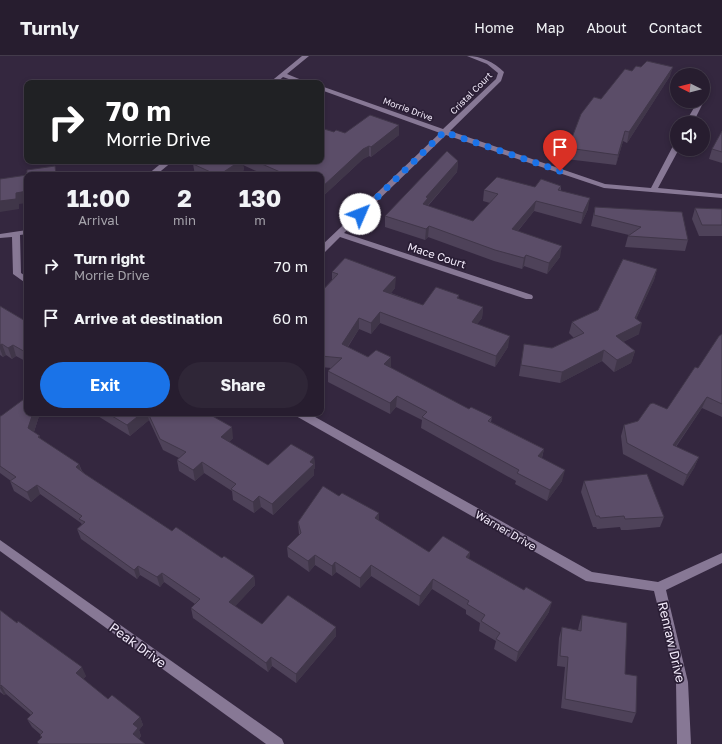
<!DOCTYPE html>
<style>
:root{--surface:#271d2f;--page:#2f2637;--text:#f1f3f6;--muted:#a4a2aa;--line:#433b4b;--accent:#1a73e8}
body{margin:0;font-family:"Golos Text",sans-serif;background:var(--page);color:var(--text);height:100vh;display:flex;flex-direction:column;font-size:15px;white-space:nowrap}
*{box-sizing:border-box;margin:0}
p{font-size:13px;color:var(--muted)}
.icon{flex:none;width:22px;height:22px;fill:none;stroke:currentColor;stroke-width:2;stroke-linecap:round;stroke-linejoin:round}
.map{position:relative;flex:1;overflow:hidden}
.details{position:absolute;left:24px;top:116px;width:300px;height:244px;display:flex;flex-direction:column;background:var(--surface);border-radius:8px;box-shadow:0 2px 6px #0003,0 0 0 1px var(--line)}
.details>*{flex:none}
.top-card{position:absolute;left:24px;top:24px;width:300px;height:84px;border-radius:8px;box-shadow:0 2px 6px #0003,0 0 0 1px var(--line);background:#202124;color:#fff;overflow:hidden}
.needle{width:26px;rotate:276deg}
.fabs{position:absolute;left:670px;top:12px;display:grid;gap:8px}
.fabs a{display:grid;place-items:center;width:40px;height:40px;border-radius:50%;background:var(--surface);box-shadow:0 2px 6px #0003,0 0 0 1px var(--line);font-size:20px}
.pin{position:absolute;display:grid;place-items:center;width:34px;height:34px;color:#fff;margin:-41px -17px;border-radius:50% 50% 50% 0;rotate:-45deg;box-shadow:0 0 4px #0007}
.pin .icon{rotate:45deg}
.me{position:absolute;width:44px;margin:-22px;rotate:46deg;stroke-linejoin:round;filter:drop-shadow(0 0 3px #0008)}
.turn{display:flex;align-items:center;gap:14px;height:84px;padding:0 16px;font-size:18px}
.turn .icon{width:52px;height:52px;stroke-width:2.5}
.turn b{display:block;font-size:28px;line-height:34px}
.eta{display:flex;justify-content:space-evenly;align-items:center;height:68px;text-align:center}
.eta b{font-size:24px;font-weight:700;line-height:28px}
.primary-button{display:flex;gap:8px;margin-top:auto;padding:8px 16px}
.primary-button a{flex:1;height:46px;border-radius:24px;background:var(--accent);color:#fff;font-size:16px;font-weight:700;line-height:46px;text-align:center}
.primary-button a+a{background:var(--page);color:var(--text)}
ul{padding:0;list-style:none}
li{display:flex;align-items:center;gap:12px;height:52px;padding:0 16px}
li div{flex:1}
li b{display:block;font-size:15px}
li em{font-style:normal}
header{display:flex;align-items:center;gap:24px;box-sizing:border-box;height:56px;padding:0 20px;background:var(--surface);border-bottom:1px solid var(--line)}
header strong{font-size:19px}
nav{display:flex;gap:22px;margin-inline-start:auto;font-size:14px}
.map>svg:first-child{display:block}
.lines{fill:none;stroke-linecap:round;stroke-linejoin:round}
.minor{fill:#877895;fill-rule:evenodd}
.wall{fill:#4e4259}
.shaded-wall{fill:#403649}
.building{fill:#5b4d68;stroke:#403649}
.route{stroke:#1a73e8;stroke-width:7;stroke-dasharray:0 12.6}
.labels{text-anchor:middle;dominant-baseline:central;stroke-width:3.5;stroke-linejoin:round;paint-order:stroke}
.far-street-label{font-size:9px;fill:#f2eafa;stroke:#2a1e35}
.street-label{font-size:11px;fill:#f2eafa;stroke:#2a1e35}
.near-street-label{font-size:13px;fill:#f2eafa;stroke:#2a1e35}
</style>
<header>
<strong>Turnly</strong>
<nav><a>Home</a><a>Map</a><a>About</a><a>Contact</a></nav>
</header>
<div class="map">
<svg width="722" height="688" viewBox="0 0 722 688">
<rect width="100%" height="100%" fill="#34273f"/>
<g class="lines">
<!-- minor -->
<g class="minor">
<polygon points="302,0 309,0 287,18 309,27 300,27 283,21 276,27 269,27"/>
<path d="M467 0C481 0 494 6 504 16L501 25 450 75 605 128 651 132 673 90 677 88V93H679L658 132 722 138V142L604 132 446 79 344 177 532 239 533 241 532 243H526L340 181 324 197 321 198V190L440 77 321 34V30L443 73 496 23 498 17 487 8Z"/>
<polygon points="706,30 711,31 705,42 703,43 703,34"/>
<polygon points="703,43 704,45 693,67 685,67 698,45 703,45"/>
<polygon points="164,105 173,105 156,119 147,119"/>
<polygon points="27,174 27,178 20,179 21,217 27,221 27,228 13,218 12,181 0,182 0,178"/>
<polygon points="295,357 308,357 592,516 658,526 722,497 722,507 666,534 688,626 691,688 677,688 676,626 654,535 586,525 296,360"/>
<polygon points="0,484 282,683 284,688 266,688 0,495"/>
</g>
</g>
<!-- wall -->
<g class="wall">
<polygon points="632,15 670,20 627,87 623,85 616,109 566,103 568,92 601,43"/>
<polygon points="722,75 722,107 709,103 712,93"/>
<polygon points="334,76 345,77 399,79 371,101 369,100 363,103 321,142 321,119 265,119 243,109 244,114 236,119 195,119 193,108 198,105 321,105"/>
<polygon points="458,105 457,116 428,150 473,165 490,147 483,145 484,134 535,131 561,130 561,135 588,153 581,168 534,155 518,175 560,201 547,218 524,210 522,213 494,205 428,181 425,184 385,171 385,160"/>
<polygon points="595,151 688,184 685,195 625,191 628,180 629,179 591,170"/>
<polygon points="695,152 722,153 722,180 699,180 692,163"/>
<polygon points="657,213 654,224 636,263 639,278 623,286 635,295 631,307 614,316 602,305 560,327 519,320 524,288 552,292 574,282 569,277 572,266 598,254"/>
<polygon points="332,216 395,232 391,237 423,249 459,239 458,243 483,251 482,262 477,268 508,291 495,311 380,267 371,278 359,273 348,291 391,312 469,353 492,361 491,366 544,393 542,402 562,425 547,445 515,428 516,425 421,372 422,364 396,351 390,358 328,326 328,315 331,312 321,311 321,236 332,224"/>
<polygon points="0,250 27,266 27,306 16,300 12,303 6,299 3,301 0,299"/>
<polygon points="722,278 722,361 702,352 676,391 699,401 694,412 683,430 623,398 621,380 624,369 638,365 667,353 698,312"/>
<polygon points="27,357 38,357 39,360 34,376 42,384 79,408 82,415 85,418 172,475 254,520 255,529 235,550 262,568 336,580 296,627 272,610 268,616 193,562 191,552 195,548 164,526 160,531 140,519 137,523 81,483 77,473 82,469 81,467 40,438 31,446 14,435 10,425 11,425 0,417 0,360"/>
<polygon points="93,357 208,357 208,358 233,382 229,386 268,409 314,401 315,412 314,413 314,419 273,459 261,451 254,457 233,444 232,435 204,417 195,425 179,415 177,404 179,402 163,394 149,364 130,380"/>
<polygon points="584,425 664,461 660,471 628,474 621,474 620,471 597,473 596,471 593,471 581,436"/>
<polygon points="339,440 429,496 470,496 469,503 549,556 516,606 494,593 496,585 479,575 480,567 466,558 466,554 432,533 419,550 371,520 360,532 336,516 332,520 315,509 309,516 288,501 287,491 299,479 298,466"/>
<polygon points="0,554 86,620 83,623 108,643 140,661 143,669 139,674 141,680 139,683 145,688 38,688 37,686 41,682 40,679 40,678 32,671 27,663 31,659 6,638 4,639 0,636"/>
<polygon points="582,559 625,618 636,657 632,667 561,652 565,611 557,610 559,582 562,571 578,574 579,569"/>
</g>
<!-- shaded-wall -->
<g class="shaded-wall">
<polygon points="673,11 670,20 627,87 629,76"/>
<polygon points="399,69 399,79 371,101 371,91"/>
<polygon points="625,75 623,85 616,109 618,99"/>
<polygon points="369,90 369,100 363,103 321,142 321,132 363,93"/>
<polygon points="240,105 243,105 244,114 236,119 219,119"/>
<polygon points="458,105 457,116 428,149 428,153 423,148 426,141"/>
<polygon points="27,135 27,147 19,148 19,153 0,156 0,145 16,137"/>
<polygon points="590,142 588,153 581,168 583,157"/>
<polygon points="536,145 534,155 510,184 512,173"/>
<polygon points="429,170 428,181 425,184 426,173"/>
<polygon points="562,190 560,201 547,218 549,207"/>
<polygon points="526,199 524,210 522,213 524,202"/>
<polygon points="657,213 654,224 632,272 642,267 639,278 613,291 616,280 635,262"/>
<polygon points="396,221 395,232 383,246 383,235"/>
<polygon points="483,251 482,262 470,277 472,266"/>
<polygon points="380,256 380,267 371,278 371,267"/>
<polygon points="359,262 359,273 342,299 342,288"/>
<polygon points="510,280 508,291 495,311 496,300"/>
<polygon points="2,288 6,299 3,301 0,293 0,289"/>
<polygon points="13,289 16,300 12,303 8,292"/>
<polygon points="604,294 602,305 560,327 562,316"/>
<polygon points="635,295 631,307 614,316 617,304"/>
<polygon points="391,301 391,312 384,308"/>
<polygon points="397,340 396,351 390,358 390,347"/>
<polygon points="707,341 702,352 669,400 673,389"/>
<polygon points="33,357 38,357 39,360 32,382 28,372"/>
<polygon points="142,357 147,357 149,364 130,380 127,369"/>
<polygon points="232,371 233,382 223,392 221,381"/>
<polygon points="544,393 541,404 538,400"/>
<polygon points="314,401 315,412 314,413 314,419 273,459 272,448 310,406"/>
<polygon points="699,401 694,412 683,430 687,419"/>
<polygon points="202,406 204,417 195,425 193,414"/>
<polygon points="79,408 82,418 76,411"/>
<polygon points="565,414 562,425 547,445 550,434"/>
<polygon points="37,429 40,438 31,446 27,436"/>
<polygon points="259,440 261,451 254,457 253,446"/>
<polygon points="379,457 379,468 375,462"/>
<polygon points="470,496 468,506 466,501"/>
<polygon points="315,499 315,509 309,516 308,505"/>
<polygon points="335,506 336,516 332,520 332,510"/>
<polygon points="371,509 371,520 360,532 360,522"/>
<polygon points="138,510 140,519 137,523 134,514"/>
<polygon points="162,517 164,526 160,531 157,521"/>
<polygon points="254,520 255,529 231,555 229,546"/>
<polygon points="433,523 432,533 419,550 420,540"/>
<polygon points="552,546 549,556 516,606 518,596"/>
<polygon points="336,571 336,580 296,627 296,618"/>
<polygon points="271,601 272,610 268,616 266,607"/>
<polygon points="82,611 86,620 80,626 76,617"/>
<polygon points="1,629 6,638 4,639 0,632"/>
<polygon points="140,661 143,669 139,674 141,680 136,686 133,678 133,668"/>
</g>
<!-- building -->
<g class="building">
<polygon points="647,5 673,11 629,76 625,75 618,99 568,92 581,58 594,41 601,43 625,13 632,15 636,10 641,11"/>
<polygon points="370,59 399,69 371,91 369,90 363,93 321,132 321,119 287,119 255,105 321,105 321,72 334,76 336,74 345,77"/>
<polygon points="722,75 722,96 712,93"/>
<polygon points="447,95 458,105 426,141 428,142 423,148 473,165 498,138 484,134 497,121 535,131 541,123 561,130 558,134 590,142 583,157 536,145 512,173 562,190 549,207 526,199 524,202 495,194 429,170 426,173 385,160"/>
<polygon points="198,105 240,105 219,119 217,119 193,108"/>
<polygon points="55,110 56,119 27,119 27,135 16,137 16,143 0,145 0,123 27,119 27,114"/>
<polygon points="595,151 682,156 688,184 628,180 641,171 594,159"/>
<polygon points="695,152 722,153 722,169 702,169"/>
<polygon points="345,202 396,221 383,235 423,249 436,231 459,239 457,242 483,251 472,266 510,280 496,300 380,256 371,267 359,262 342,288 368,301 376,294 391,301 384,308 469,353 471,351 492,361 488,365 544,393 538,400 565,414 550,434 517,417 519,414 422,361 427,356 397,340 390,347 328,315 342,302 321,300 321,236 338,218 332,216"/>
<polygon points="623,203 657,213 635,262 642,267 616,280 635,295 617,304 604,294 562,316 521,309 524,288 552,292 584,277 572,266 598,254"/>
<polygon points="0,250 27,266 27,297 13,289 8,292 2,288 0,289"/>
<polygon points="722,278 722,348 707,341 673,389 699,401 687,419 627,387 624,369 638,365 650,348 653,347 667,353 695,311 698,312 719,280"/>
<polygon points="24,343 27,345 27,357 33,357 28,372 40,380 38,381 79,408 76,411 85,418 172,475 176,471 222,502 224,500 254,520 229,546 262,568 288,539 336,571 296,618 271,601 266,607 191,552 200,543 162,517 157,521 138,510 134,514 77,473 85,466 79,463 82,460 37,429 27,436 10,425 16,421 0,410 0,360 1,360"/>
<polygon points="107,357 142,357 127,369"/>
<polygon points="148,357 207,357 232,371 221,381 268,409 291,388 314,401 310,406 314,408 272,448 259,440 253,446 231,433 236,428 202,406 193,414 177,404 186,396 160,383"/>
<polygon points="647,418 664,461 625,463 624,460 600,462 599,460 596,460 584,425"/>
<polygon points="323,430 339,440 342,437 379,457 375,462 429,496 443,480 470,496 466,501 524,534 526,531 552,546 518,596 496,583 500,577 481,565 485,559 467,548 469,545 433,523 420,540 371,509 360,522 335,506 332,510 315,499 308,505 287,491 301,477 298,466"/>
<polygon points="0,554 17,567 18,565 82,611 76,617 108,643 112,639 140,661 133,668 138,672 133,678 145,688 39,688 37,686 42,681 40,679 43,676 27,663 33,657 1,629 0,630"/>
<polygon points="582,559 627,567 625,618 637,620 636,657 565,643 568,601 560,600 562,571 581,575"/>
</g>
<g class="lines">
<!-- route -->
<polyline class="route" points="360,158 444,76 560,115"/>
</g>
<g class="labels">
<!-- far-street labels -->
<g class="far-street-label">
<text transform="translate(471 37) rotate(-45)">Cristal Court</text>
<text transform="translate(408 53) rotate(20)">Morrie Drive</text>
</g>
<!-- street labels -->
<g class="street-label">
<text transform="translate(437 199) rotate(18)">Mace Court</text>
<text transform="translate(506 474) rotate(30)">Warner Drive</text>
</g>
<!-- near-street labels -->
<g class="near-street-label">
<text transform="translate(672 586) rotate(77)">Renraw Drive</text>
<text transform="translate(138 589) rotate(36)">Peak Drive</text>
</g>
</g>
</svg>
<div class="fabs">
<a><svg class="needle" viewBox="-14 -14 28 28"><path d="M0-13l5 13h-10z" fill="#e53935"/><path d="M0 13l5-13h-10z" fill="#a4a2aa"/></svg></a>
<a><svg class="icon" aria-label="sound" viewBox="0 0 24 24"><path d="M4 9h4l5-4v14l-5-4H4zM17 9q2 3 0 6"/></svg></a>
</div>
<div class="pin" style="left:560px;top:115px;background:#d93025"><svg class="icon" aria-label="arrive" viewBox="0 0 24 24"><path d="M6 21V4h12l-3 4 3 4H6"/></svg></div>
<svg class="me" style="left:360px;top:158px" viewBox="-20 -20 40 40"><circle r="19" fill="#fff"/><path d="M0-13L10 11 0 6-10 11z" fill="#1a73e8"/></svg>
<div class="top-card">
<div class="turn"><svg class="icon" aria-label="right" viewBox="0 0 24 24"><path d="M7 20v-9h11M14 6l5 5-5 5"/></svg><div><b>70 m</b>Morrie Drive</div></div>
</div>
<section class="details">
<div class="eta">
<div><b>11:00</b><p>Arrival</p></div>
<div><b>2</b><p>min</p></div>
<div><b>130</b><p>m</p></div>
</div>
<ul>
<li><svg class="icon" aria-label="right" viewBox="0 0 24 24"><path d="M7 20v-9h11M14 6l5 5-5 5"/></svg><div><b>Turn right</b><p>Morrie Drive</p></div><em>70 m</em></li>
<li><svg class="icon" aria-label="arrive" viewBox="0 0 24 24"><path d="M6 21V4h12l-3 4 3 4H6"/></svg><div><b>Arrive at destination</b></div><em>60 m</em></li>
</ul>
<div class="primary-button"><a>Exit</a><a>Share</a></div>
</section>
</div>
